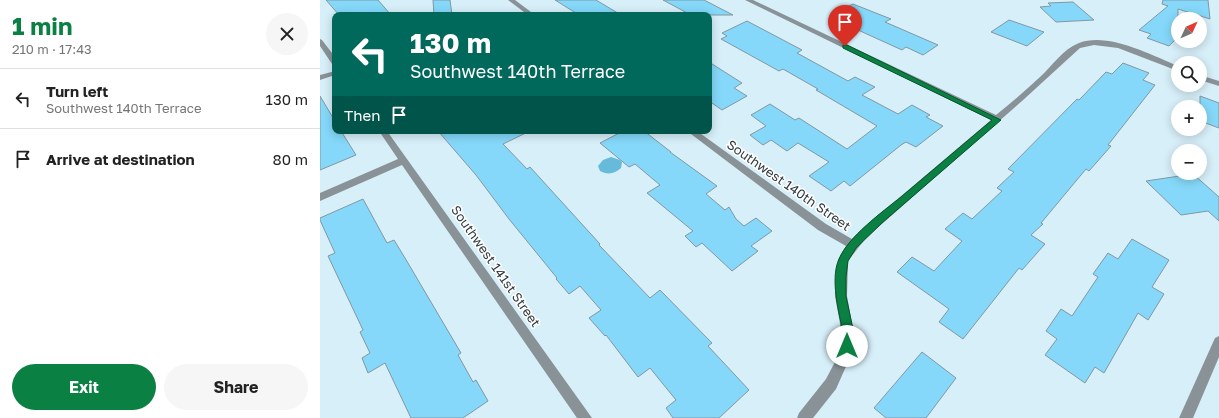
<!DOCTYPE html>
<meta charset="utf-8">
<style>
:root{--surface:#fff;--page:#f6f6f6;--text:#222;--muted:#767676;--line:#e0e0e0;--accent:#0b8043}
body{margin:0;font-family:"Golos Text",sans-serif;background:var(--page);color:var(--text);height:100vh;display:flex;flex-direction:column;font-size:15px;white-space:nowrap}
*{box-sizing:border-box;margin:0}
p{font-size:13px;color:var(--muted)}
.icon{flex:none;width:22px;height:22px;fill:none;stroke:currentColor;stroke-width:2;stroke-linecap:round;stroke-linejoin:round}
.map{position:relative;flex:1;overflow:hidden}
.side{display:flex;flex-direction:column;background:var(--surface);width:320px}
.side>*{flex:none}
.banner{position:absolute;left:12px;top:12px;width:380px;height:122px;border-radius:8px;box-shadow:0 2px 10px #0003;background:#00695c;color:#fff;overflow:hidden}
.needle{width:26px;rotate:46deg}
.fabs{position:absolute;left:851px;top:12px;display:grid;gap:8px}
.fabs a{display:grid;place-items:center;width:36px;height:36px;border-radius:50%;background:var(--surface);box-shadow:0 2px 10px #0003;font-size:20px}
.pin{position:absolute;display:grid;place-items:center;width:34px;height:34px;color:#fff;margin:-41px -17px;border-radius:50% 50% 50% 0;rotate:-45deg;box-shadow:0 0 4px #0007}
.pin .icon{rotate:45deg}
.me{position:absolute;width:44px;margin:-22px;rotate:0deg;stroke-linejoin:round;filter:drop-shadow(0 0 3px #0008)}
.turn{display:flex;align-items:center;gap:14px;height:84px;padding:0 12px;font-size:18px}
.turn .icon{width:52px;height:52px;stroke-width:2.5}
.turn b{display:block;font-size:28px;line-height:34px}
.then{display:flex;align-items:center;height:38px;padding:0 12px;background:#0003;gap:8px;font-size:15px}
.round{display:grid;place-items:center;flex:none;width:42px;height:42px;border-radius:21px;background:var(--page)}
.headline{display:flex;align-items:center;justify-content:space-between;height:68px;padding:0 12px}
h1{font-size:24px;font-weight:700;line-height:30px;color:var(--accent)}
.cta{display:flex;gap:8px;margin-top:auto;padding:8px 12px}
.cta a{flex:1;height:46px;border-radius:24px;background:var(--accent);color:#fff;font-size:16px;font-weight:700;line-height:46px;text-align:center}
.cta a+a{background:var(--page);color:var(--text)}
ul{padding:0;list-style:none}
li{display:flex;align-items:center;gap:12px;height:60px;padding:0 12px;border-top:1px solid var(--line)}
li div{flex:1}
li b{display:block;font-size:15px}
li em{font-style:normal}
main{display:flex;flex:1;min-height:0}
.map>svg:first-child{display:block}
.water{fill:#66bada}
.building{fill:#85d8f9;stroke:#8298a2}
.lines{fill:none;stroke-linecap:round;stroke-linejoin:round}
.minor{fill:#899397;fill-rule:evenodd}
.route{fill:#0b8043;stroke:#07532c}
.labels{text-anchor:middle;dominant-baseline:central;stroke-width:3;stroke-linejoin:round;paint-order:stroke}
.street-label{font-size:13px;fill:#313b3f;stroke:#fff}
</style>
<main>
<section class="side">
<div class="headline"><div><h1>1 min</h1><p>210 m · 17:43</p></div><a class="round"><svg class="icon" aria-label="close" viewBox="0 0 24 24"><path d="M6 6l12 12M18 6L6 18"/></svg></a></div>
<ul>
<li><svg class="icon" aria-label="left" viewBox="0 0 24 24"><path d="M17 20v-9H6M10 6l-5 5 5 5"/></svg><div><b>Turn left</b><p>Southwest 140th Terrace</p></div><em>130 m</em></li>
<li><svg class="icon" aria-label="arrive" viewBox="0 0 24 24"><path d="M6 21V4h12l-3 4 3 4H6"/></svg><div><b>Arrive at destination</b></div><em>80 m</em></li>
</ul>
<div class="cta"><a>Exit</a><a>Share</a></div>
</section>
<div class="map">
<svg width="899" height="418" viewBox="0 0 899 418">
<rect width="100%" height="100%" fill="#d7eff9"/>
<!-- water -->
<path class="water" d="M291 157 300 160 302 162 301 168C295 174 287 175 280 171L278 166 283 160Z"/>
<!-- building -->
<g class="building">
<polygon points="6,0 58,0 71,15 19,15"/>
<polygon points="113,0 130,0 132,15 114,15"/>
<polygon points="235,0 276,0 301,15 259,15"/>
<polygon points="343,0 384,0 413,15 371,15"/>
<polygon points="843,0 888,0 890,19 858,9 858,37 849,46 827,38 831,34 819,30 848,6 842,4"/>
<polygon points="753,2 774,20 736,22 720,7 731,6 728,3"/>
<polygon points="533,4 571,19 565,22 618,45 603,55 586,47 582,50 527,25 532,23 513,14"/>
<polygon points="689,20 724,32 707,46 671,32"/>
<polygon points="427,21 482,50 477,53 528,81 535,77 555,87 542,95 578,114 592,105 610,115 606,117 623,126 596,147 586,142 581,145 530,186 524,181 511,191 489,176 509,162 478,143 467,151 451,140 443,145 430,135 446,126 431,115 450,104 475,120 479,118 527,149 557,126 496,90 498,89 463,69 459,71 401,39 407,36 402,33"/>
<polygon points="389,62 422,83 414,88 427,96 402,110 389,101"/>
<polygon points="803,63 829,73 823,80 835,85 788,145 791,146 769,171 766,169 721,223 723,224 711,235 725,244 702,270 699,268 643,339 619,322 629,309 577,272 592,257 614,271 642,241 625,229 643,213 652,219 682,191 677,188 694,172 688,169 757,99 759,100 786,72 792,74"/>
<polygon points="0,96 15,121 15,131 21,131 36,155 0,170"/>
<polygon points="880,96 899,103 899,128 880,121"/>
<polygon points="118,131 210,131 183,144 207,169 210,167 280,244 279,245 330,298 340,290 392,343 388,346 429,390 399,418 353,418 346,408 356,400 330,368 318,377 286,335 285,336 269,318 281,310 260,286 249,294 236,279 237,278 189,219 156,175"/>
<polygon points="303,131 324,131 351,152 350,152 397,186 386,194 405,210 409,207 416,219 424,226 436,218 452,231 431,246 438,251 412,271 382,243 376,247 365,236 373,231 327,193 340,185 315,164 309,167 280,143"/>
<polygon points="873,174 899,197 899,221 888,211 861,215 826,181"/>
<polygon points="43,199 67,243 74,240 85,258 141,353 138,355 153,382 156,380 168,401 143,418 91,418 65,363 48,373 42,358 50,353 40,332 43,330 8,256 15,253 0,220 0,218"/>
<polygon points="812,239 849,260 832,287 844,294 828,320 818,313 784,373 775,367 765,383 725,355 737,339 726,331 741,309 752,316 778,277 773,274 788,253 798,259"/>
<polygon points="602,352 636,378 606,418 566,418 554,408"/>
</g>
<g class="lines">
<!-- minor -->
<g class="minor">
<polygon points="188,0 195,0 215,15 208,15"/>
<path d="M425 0H433L676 115C691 103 706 90 720 77 732 66 743 49 759 43 788 32 831 55 858 66V71L798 48 774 45 760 48 702 101 546 238 528 261 527 296 533 329V346L528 362 516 389 493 418H477L479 413 506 379 516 360 521 346V329L515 296 518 260 526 246 498 230 367 131H377L506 224 532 239 561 213 671 120Z"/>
<polygon points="0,39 2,40 15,57 15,64 12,64 0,46"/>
<polygon points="15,71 15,75 0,80 0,75"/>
<polygon points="880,75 899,81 899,86 880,80"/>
<polygon points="59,131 67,131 272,418 257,418 82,165 0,201 0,193 78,159"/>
<polygon points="899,336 899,357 873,418 859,418 895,338"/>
</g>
</g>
<!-- route -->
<path class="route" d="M523 45H527L681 120 563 222 536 248 528 261 526 277V296L533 329 532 346 531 350 527 351 523 350C519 342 522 331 521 323 517 305 511 276 519 259 528 237 562 212 581 197 611 171 642 146 672 120L523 48Z"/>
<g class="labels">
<!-- street labels -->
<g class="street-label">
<text transform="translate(469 185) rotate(35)">Southwest 140th Street</text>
<text transform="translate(176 266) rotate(55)">Southwest 141st Street</text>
</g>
</g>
</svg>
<div class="fabs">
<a><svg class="needle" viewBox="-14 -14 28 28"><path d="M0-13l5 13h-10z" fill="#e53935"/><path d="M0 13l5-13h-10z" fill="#767676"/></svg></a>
<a><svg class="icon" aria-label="search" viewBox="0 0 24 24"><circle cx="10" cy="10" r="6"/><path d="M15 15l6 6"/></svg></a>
<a>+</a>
<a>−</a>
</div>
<div class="pin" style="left:525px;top:46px;background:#d93025"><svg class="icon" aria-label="arrive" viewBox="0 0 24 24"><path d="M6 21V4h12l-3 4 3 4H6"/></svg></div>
<svg class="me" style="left:527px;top:346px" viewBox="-20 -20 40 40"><circle r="19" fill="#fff"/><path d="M0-13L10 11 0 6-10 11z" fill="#0b8043"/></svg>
<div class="banner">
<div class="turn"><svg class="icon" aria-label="left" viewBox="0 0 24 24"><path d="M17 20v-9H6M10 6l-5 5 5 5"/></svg><div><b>130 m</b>Southwest 140th Terrace</div></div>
<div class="then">Then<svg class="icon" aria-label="arrive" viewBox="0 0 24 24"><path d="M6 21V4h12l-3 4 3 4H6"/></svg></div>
</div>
</div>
</main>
